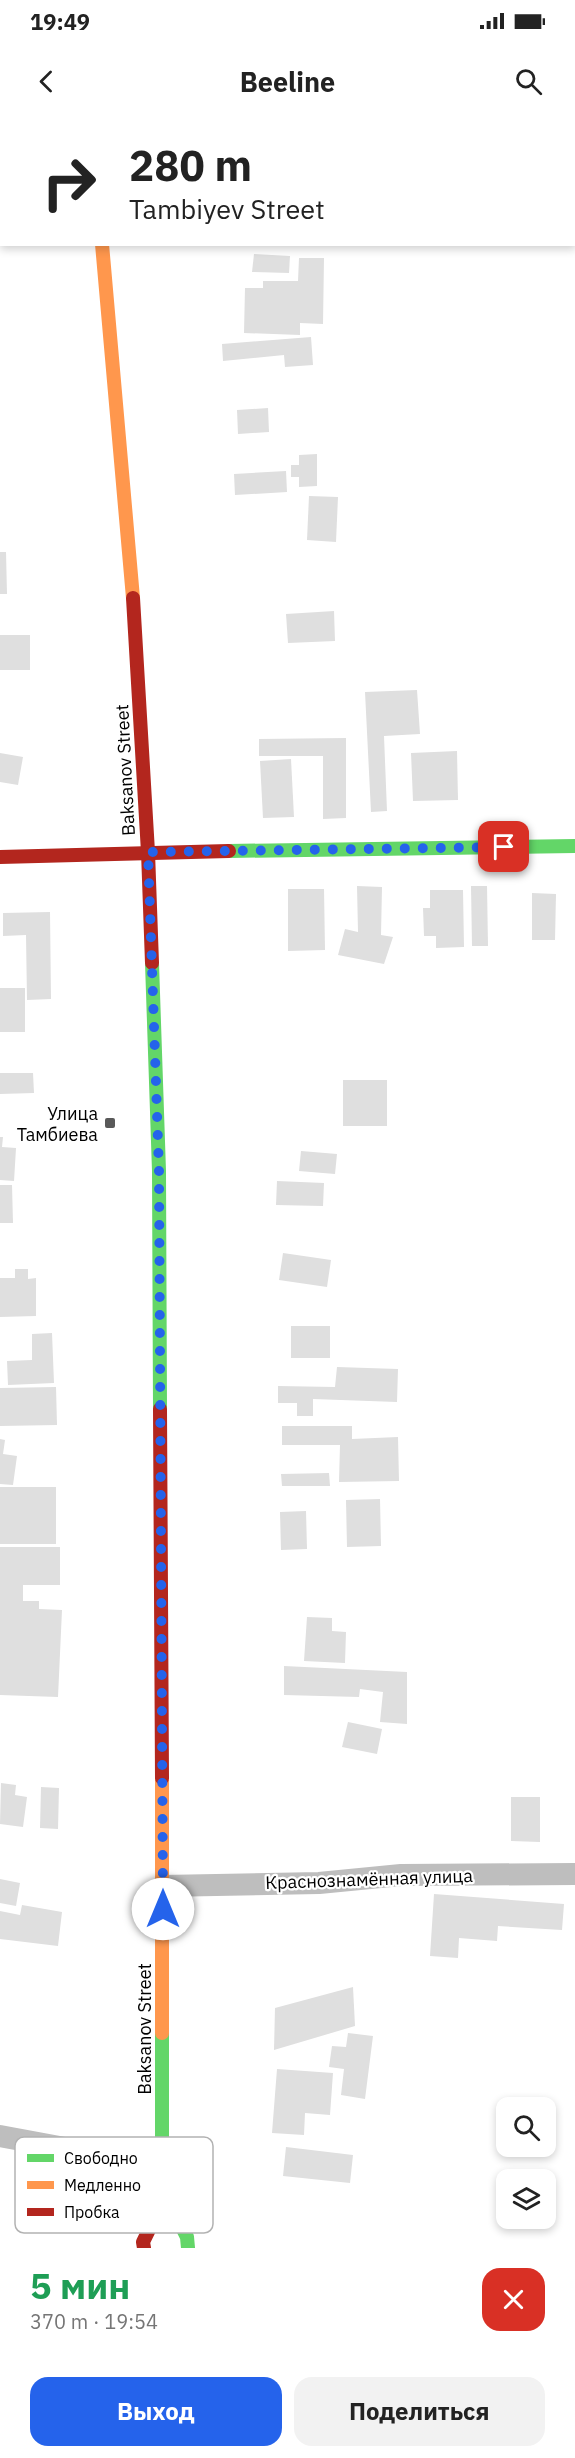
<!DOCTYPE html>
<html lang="ru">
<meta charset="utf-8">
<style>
:root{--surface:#fff;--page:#f2f2f2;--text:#222;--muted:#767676;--accent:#2563eb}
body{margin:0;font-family:"IBM Plex Sans",sans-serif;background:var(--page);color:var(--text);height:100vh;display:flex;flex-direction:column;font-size:22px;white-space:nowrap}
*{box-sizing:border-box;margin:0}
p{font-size:20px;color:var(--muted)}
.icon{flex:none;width:33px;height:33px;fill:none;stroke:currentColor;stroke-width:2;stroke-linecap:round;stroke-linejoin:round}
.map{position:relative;height:2128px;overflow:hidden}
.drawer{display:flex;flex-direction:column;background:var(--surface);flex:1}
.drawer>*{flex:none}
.top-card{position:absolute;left:0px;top:0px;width:576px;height:126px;box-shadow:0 3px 9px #0003;background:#fff;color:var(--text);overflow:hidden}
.fabs{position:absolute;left:496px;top:1977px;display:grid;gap:12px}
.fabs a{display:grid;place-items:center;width:60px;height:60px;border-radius:12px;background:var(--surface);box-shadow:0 3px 9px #0003;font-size:30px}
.pin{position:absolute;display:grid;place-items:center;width:51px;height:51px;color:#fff;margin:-26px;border-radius:12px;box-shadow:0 3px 9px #0006}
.me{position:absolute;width:66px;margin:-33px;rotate:0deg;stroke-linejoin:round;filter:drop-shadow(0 0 4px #0008)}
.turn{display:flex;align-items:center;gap:21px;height:126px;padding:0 30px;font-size:27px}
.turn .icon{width:78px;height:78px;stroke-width:2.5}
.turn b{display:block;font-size:42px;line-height:51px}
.round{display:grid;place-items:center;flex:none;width:63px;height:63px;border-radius:18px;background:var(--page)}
.headline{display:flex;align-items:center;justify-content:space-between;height:102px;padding:0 30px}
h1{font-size:36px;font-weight:700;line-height:45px;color:#1e9e55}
.button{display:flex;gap:12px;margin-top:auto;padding:12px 30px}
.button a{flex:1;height:69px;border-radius:18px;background:var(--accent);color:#fff;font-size:24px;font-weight:700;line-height:69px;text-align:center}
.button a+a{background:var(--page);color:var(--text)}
.status{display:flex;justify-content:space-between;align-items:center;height:42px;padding:0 30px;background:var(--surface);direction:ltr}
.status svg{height:16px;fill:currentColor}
header{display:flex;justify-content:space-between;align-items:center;height:78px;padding:0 30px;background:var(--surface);font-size:27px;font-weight:700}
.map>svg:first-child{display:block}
.building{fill:#dfdfdf}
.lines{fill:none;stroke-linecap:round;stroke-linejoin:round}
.street{stroke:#bebebe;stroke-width:22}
.fast{stroke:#63d668;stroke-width:14}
.slow{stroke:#ff974d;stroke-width:14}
.jam{stroke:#b3261e;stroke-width:14}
.route{stroke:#2563eb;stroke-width:10;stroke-dasharray:0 18}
.poi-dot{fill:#595959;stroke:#fff;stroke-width:2}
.labels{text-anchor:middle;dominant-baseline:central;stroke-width:4.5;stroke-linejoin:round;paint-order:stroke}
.street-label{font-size:18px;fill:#000;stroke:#fff}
.poi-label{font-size:18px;fill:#000;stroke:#fff;text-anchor:end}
.key{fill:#fff;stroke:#b2b2b2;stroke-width:1.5}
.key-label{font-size:16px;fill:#000}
</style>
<div class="status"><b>19:49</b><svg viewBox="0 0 49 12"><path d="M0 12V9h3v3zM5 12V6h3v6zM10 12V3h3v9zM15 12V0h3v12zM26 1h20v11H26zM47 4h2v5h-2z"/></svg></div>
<header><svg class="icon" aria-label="back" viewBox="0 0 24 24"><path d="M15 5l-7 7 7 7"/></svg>Beeline<svg class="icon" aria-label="search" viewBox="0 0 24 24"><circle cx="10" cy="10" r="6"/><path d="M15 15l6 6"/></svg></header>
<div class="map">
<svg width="575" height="2128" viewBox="0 0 575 2128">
<rect width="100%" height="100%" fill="#fff"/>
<!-- building -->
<g class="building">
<polygon points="254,134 290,136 289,153 252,152"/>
<polygon points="299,138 324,138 323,204 300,203 300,215 244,213 245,168 263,168 263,161 298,161"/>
<polygon points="311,217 313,245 285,247 284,235 223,241 222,224"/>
<polygon points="268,288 269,312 238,314 237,290"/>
<polygon points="317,334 317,366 299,367 299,357 291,357 291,345 299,345 299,335"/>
<polygon points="286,351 287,372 235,375 234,354"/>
<polygon points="309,376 338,377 336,422 307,420"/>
<polygon points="0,432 6,432 7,474 0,474"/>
<polygon points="334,491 335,521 288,523 286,494"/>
<rect x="0" y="515" width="30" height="35"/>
<polygon points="417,570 420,614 384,616 387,691 371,692 365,572"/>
<polygon points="346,618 346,698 323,699 323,636 259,636 259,619"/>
<polygon points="457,631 458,680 413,681 411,633"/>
<polygon points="0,633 23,637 18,665 0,662"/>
<polygon points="291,639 294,697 263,698 260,641"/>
<polygon points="357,766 382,767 381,815 393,817 384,844 338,835 345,809 358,812"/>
<polygon points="471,766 487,766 488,826 472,826"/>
<polygon points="288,769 324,769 325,830 288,831"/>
<polygon points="430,770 463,770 464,827 436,828 436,816 424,816 423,788 430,788"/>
<polygon points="532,773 556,774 555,820 532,820"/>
<polygon points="50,792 51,879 27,880 26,815 3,816 3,793"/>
<rect x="0" y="868" width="25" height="44"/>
<polygon points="0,953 33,953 34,973 0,974"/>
<rect x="343" y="960" width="44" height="46"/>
<polygon points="0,1017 3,1017 2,1027 16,1028 14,1061 0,1060"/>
<polygon points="301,1031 337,1034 335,1054 299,1051"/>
<polygon points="277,1061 324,1063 323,1086 276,1085"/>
<polygon points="0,1065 12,1065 13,1103 0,1103"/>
<polygon points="283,1133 331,1140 327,1167 279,1160"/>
<polygon points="15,1149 28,1149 28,1159 36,1158 36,1196 0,1197 0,1158 15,1158"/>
<rect x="291" y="1206" width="39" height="32"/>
<polygon points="52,1213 54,1263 8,1265 7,1241 32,1240 32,1214"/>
<polygon points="337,1247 398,1249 397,1282 313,1279 313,1296 297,1296 297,1283 278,1283 278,1266 335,1267"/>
<polygon points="56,1267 57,1305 0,1306 0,1268"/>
<polygon points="282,1306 352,1306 352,1319 398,1317 399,1361 339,1362 340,1325 282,1325"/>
<polygon points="0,1319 5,1320 3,1334 17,1336 13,1365 0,1364"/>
<polygon points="329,1353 330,1366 282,1366 281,1354"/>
<rect x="0" y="1367" width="56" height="57"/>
<polygon points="380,1379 381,1426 347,1427 346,1380"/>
<polygon points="306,1391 307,1429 281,1430 280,1392"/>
<polygon points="0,1427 60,1427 60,1465 23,1465 23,1481 39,1481 39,1489 62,1490 58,1577 0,1575"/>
<polygon points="307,1497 332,1498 332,1511 346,1512 345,1543 304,1541"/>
<polygon points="284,1546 407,1552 407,1604 380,1602 383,1572 360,1569 359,1577 284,1575"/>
<polygon points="348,1602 382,1609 377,1634 342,1627"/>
<polygon points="1,1663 16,1665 15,1675 27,1677 23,1707 0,1704"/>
<polygon points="41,1667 59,1668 58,1709 40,1708"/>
<polygon points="511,1677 540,1677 540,1722 511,1721"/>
<polygon points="0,1759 20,1763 16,1786 0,1783"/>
<polygon points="434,1774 564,1784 562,1810 498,1806 497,1821 459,1818 458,1838 430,1836"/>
<polygon points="22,1785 62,1792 58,1826 0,1819 0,1791 20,1795"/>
<polygon points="353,1867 355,1906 274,1930 275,1888"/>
<polygon points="348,1913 373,1916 365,1979 341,1975 344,1949 329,1947 332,1926 346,1927"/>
<polygon points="277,1949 333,1953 330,1995 305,1993 304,2015 272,2013"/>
<polygon points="286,2027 353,2035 350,2063 283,2056"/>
</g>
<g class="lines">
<!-- street -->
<g class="street">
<polyline points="163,1766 319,1763 401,1755 575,1754"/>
<polyline points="0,2016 162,2046"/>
</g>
<!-- fast -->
<g class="fast">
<polyline points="92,0 92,2"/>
<polyline points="229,731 575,726"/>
<polyline points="152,843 159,1051 160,1289"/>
<polyline points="162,1913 162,2046 166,2075 187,2117 188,2128"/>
</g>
<!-- slow -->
<g class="slow">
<polyline points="102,124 133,478"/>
<polyline points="162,1658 162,1913"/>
</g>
<!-- jam -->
<g class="jam">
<polyline points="133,478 148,732 152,843"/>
<polyline points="0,737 229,731"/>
<polyline points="160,1289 162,1658"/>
<polyline points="144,2128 143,2122 166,2075"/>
</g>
</g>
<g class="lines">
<!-- route -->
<polyline class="route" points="163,1789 159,1051 148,732 504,727"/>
</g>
<!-- markers -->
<rect class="poi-dot" x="104" y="997" width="12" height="12" rx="3"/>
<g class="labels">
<!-- street labels -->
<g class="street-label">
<text transform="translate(125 650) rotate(-93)">Baksanov Street</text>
<text transform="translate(369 1759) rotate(-2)">Краснознамённая улица</text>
<text transform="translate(144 1909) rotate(-90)">Baksanov Street</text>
</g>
<!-- poi labels -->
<g class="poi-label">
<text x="98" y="993">Улица<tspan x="98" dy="21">Тамбиева</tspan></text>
</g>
</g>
<!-- legend -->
<rect x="15" y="2017" width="198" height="96" rx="9" class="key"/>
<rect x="27" y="2034" width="27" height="8" fill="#63d668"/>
<rect x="27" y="2061" width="27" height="8" fill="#ff974d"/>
<rect x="27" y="2088" width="27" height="8" fill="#b3261e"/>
<g class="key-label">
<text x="64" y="2044">Свободно</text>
<text x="64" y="2071">Медленно</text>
<text x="64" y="2098">Пробка</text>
</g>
</svg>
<div class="fabs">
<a><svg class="icon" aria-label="search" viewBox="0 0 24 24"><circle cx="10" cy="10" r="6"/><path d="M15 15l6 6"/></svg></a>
<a><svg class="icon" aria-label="layers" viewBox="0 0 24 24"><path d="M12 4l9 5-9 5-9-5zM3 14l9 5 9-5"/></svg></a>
</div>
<div class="pin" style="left:504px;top:727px;background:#d93025"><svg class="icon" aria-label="arrive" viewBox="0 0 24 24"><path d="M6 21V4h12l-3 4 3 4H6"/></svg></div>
<svg class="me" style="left:163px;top:1789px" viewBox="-20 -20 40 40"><circle r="19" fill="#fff"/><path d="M0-13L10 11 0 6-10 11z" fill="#2563eb"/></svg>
<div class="top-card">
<div class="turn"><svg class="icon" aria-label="right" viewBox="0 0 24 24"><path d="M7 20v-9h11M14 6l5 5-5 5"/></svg><div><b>280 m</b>Tambiyev Street</div></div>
</div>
</div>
<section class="drawer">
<div class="headline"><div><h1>5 мин</h1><p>370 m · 19:54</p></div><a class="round" style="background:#d93025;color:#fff"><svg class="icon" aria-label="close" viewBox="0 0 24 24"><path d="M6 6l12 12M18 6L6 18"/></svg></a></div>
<div class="button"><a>Выход</a><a>Поделиться</a></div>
</section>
